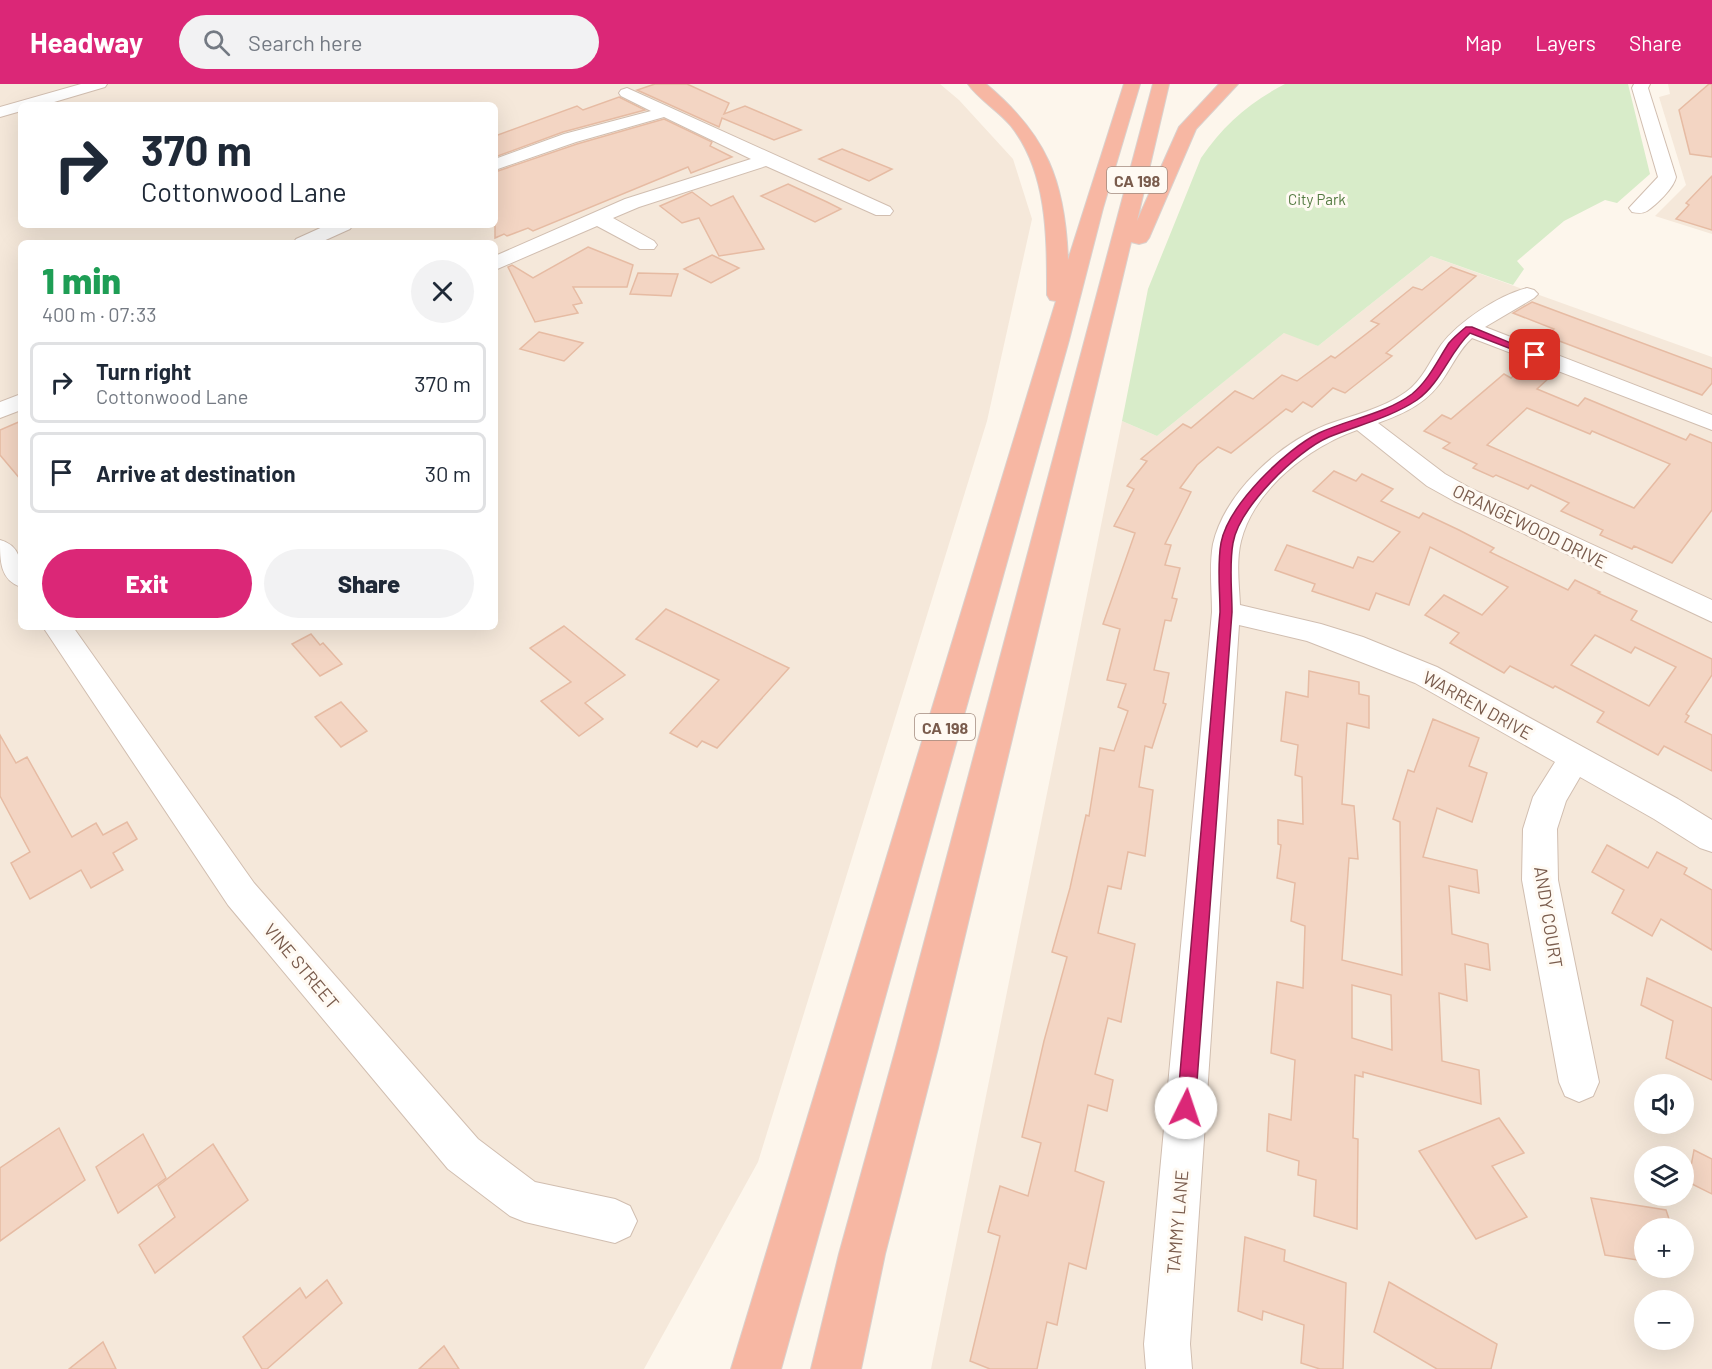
<!DOCTYPE html>
<meta charset="utf-8">
<style>
:root{--surface:#fff;--page:#f2f2f3;--text:#1f2937;--muted:#747a83;--line:#e0e1e3;--accent:#db2777}
body{margin:0;font-family:Barlow,sans-serif;background:var(--page);color:var(--text);height:100vh;display:flex;flex-direction:column;font-size:22px;white-space:nowrap}
*{box-sizing:border-box;margin:0}
p{font-size:20px;color:var(--muted)}
.icon{flex:none;width:33px;height:33px;fill:none;stroke:currentColor;stroke-width:2;stroke-linecap:round;stroke-linejoin:round}
.map{position:relative;flex:1;overflow:hidden}
.side{position:absolute;left:18px;top:156px;width:480px;height:390px;display:flex;flex-direction:column;background:var(--surface);border-radius:9px;box-shadow:0 6px 24px #0002}
.side>*{flex:none}
.guide{position:absolute;left:18px;top:18px;width:480px;height:126px;border-radius:9px;box-shadow:0 6px 24px #0002;background:#fff;color:var(--text);overflow:hidden}
.controls{position:absolute;left:1634px;top:990px;display:grid;gap:12px}
.controls a{display:grid;place-items:center;width:60px;height:60px;border-radius:50%;background:var(--surface);box-shadow:0 6px 24px #0002;font-size:30px}
.pin{position:absolute;display:grid;place-items:center;width:51px;height:51px;color:#fff;margin:-26px;border-radius:12px;box-shadow:0 3px 9px #0006}
.me{position:absolute;width:66px;margin:-33px;rotate:4deg;stroke-linejoin:round;filter:drop-shadow(0 0 4px #0008)}
.turn{display:flex;align-items:center;gap:21px;height:126px;padding:0 24px;font-size:27px}
.turn .icon{width:78px;height:78px;stroke-width:2.5}
.turn b{display:block;font-size:42px;line-height:51px}
.round{display:grid;place-items:center;flex:none;width:63px;height:63px;border-radius:32px;background:var(--page)}
.overview{display:flex;align-items:center;justify-content:space-between;height:102px;padding:0 24px}
h1{font-size:36px;font-weight:800;line-height:45px;color:#1e9e55}
.cta{display:flex;gap:12px;margin-top:auto;padding:12px 24px}
.cta a{flex:1;height:69px;border-radius:36px;background:var(--accent);color:#fff;font-size:24px;font-weight:800;line-height:69px;text-align:center}
.cta a+a{background:var(--page);color:var(--text)}
ul{padding:0;list-style:none}
li{display:flex;align-items:center;gap:18px;height:81px;margin:0 12px 9px;padding:0 12px;border:3px solid var(--line);border-radius:9px}
li div{flex:1}
li b{display:block;font-size:22px}
li em{font-style:normal}
header{display:flex;align-items:center;gap:36px;box-sizing:border-box;height:84px;padding:0 30px;background:var(--accent);color:#fff}
header strong{font-size:28px}
nav{display:flex;gap:33px;margin-inline-start:auto;font-size:21px}
.search{width:420px;height:54px;background:var(--page);display:flex;align-items:center;gap:15px;box-sizing:border-box;padding:0 21px;border-radius:33px;color:var(--muted);font-size:22px}
.map>svg:first-child{display:block}
.residential{fill:#f5e8da;fill-rule:evenodd}
.green{fill:#d8ecc9}
.building{fill:#f3d5c3;stroke:#e6bba3;stroke-width:1.5;fill-rule:evenodd}
.lines{fill:none;stroke-linecap:round;stroke-linejoin:round}
.minor-casing{stroke:#d1beb0;stroke-width:2}
.highway-casing{stroke:#dad1cd;stroke-width:2}
.minor{fill:#fff;fill-rule:evenodd}
.highway{fill:#f7b7a3;fill-rule:evenodd}
.route{fill:#db2777;stroke:#8e194d;stroke-width:1.5}
.labels{text-anchor:middle;dominant-baseline:central;stroke-width:6;stroke-linejoin:round;paint-order:stroke}
.far-park-label{font-size:15px;fill:#537a41;stroke:#fffaf3}
.shield{fill:#fffaf3;stroke:#a28b7f;stroke-width:1.5}
.shield-label{font-size:16px;font-weight:bold;fill:#7a5c4d}
.street-label{font-size:18px;fill:#7a5c4d;stroke:#fffaf3}
</style>
<header>
<strong>Headway</strong>
<div class="search"><svg class="icon" aria-label="search" viewBox="0 0 24 24"><circle cx="10" cy="10" r="6"/><path d="M15 15l6 6"/></svg>Search here</div>
<nav><a>Map</a><a>Layers</a><a>Share</a></nav>
</header>
<div class="map">
<svg width="1712" height="1285" viewBox="0 0 1712 1285">
<rect width="100%" height="100%" fill="#fdf6ec"/>
<!-- residential -->
<g class="residential">
<path d="M0 0H940L959 16 1013 75 1032 135 987 337 758 1078 644 1285H0ZM21 21H495V141H21ZM21 159H495V543H21Z"/>
<polygon points="1668,0 1712,0 1712,150 1655,132 1686,101 1659,13 1670,10"/>
<path d="M1431 172 1712 273V1285H931L1122 337 1157 352 1285 248 1318 262ZM1644 1000H1683V1040H1644ZM1644 1072H1683V1112H1644ZM1644 1144H1683V1184H1644ZM1644 1216H1683V1256H1644Z"/>
</g>
<!-- green -->
<path class="green" d="M1285 0H1628L1650 90 1617 119 1605 116 1564 137 1517 177 1524 185 1513 201 1431 172 1318 262 1284 249 1157 352 1122 337 1148 205 1201 74C1223 41 1250 18 1285 0Z"/>
<!-- building -->
<g class="building">
<polygon points="655,0 687,0 729,19 724,30 745,22 801,46 774,56 722,34 719,43 637,6"/>
<polygon points="1709,0 1712,0 1712,73 1690,70 1679,26"/>
<polygon points="619,13 645,26 563,48 495,73 495,52 577,22 583,26"/>
<polygon points="664,35 712,58 710,62 732,73 691,89 688,83 533,147 528,144 507,152 504,150 495,154 495,88 577,60"/>
<polygon points="842,65 892,85 869,97 819,75"/>
<polygon points="1712,92 1712,146 1676,135 1689,121 1686,119"/>
<polygon points="788,100 827,118 841,125 815,138 761,112"/>
<polygon points="692,108 711,122 733,112 764,165 719,172 699,134 682,139 660,122"/>
<polygon points="588,163 633,181 627,203 573,203 582,219 573,221 578,229 535,238 508,183 512,181 533,194"/>
<polygon points="712,171 739,184 711,199 684,185"/>
<polygon points="1451,183 1476,192 1386,269 1392,272 1345,309 1333,304 1312,323 1303,318 1292,328 1286,325 1231,369 1218,363 1197,381 1180,404 1191,408 1165,460 1171,461 1165,481 1180,484 1172,514 1177,515 1171,537 1165,536 1154,586 1169,589 1163,619 1166,620 1152,664 1145,662 1139,703 1153,706 1145,772 1128,768 1121,805 1108,802 1098,849 1135,860 1121,938 1108,934 1095,990 1113,996 1107,1027 1088,1021 1075,1087 1104,1098 1086,1185 1069,1179 1057,1241 1047,1238 1037,1285 990,1285 970,1277 1000,1152 988,1148 1000,1102 1028,1112 1041,1059 1022,1053 1044,957 1067,873 1052,868 1070,804 1086,731 1089,732 1100,664 1114,667 1128,627 1118,623 1126,600 1107,596 1120,545 1103,540 1135,449 1114,442 1134,405 1127,402 1147,377 1141,375 1183,340 1191,344 1235,307 1253,315 1282,291 1297,297 1331,272 1335,274 1379,240 1371,237 1413,203 1422,206"/>
<polygon points="638,189 678,190 671,212 630,210"/>
<polygon points="1532,218 1712,285 1712,299 1702,311 1546,252 1554,245 1513,229"/>
<polygon points="539,248 583,259 564,277 520,265"/>
<path d="M1523 283 1549 294 1537 305 1578 322 1585 314 1686 356 1690 350 1712 359V426L1672 479 1634 462 1632 465 1600 451 1603 446 1561 427 1569 419 1531 401 1528 405 1496 391 1493 393 1473 384 1477 380 1443 364 1450 359 1424 347 1442 331 1451 335 1504 290 1511 294ZM1527 324 1590 350 1592 347 1670 380 1634 424 1487 361Z"/>
<polygon points="21,337 21,396 0,371 0,346"/>
<path d="M1334 387 1356 397 1362 390 1393 405 1381 417 1419 434 1423 429 1459 446 1494 464 1490 468 1568 506 1575 496 1600 508 1598 509 1637 527 1631 536 1712 575V591L1686 630 1689 632 1685 638 1712 651V687L1664 662 1658 671 1597 638 1604 628 1555 602 1553 604 1510 582 1504 589 1450 559 1459 549 1425 531 1444 511 1482 531 1508 503 1430 463 1409 521 1376 509 1369 526 1312 507 1315 500 1275 486 1287 461 1353 484 1358 473 1373 478 1400 448 1313 407ZM1595 551 1631 569 1635 563 1676 583 1649 622 1571 581Z"/>
<polygon points="666,525 789,584 717,664 702,657 697,663 670,649 719,596 636,555"/>
<polygon points="564,542 625,591 585,619 603,635 579,652 541,617 571,598 530,564"/>
<polygon points="311,550 320,561 323,559 342,580 320,592 292,560"/>
<path d="M1309 587 1359 598V610L1369 612V644L1347 639 1342 720 1354 722 1358 775 1349 774 1342 876 1402 891 1400 738 1393 735 1408 686 1414 688 1433 635 1479 654 1469 682 1487 689 1472 738 1437 724 1423 773 1477 786 1479 809 1449 802 1452 850 1488 860 1490 886 1465 880 1467 917 1439 909 1442 977 1479 986 1481 1020 1363 988V993L1355 991 1353 1054 1358 1055 1357 1145 1314 1132 1316 1096 1298 1091 1299 1077 1267 1067 1269 1030 1291 1036 1295 976 1271 969 1277 898 1303 904 1305 842 1291 837 1295 799 1277 794 1281 761 1278 760V736L1303 740 1302 693 1295 691 1298 661 1281 657 1286 608 1308 613ZM1352 901 1391 911 1392 966 1352 954Z"/>
<polygon points="341,618 367,647 341,663 315,633"/>
<polygon points="0,651 16,679 27,673 72,753 96,739 103,751 127,738 137,755 113,769 123,786 91,804 81,786 30,815 11,779 30,768 0,712"/>
<polygon points="1607,761 1648,784 1657,768 1687,784 1684,790 1712,806 1712,866 1661,835 1652,852 1612,829 1624,806 1592,788"/>
<polygon points="1647,894 1712,924 1712,996 1666,974 1673,937 1641,921"/>
<polygon points="1499,1034 1524,1069 1492,1082 1527,1133 1476,1155 1419,1067"/>
<polygon points="59,1044 85,1096 0,1157 0,1084"/>
<polygon points="143,1050 166,1094 118,1129 96,1083"/>
<polygon points="213,1060 248,1116 155,1189 139,1161 175,1133 158,1102"/>
<polygon points="1694,1066 1712,1075 1712,1110 1688,1098"/>
<polygon points="1591,1114 1666,1126 1672,1144 1644,1144 1644,1177 1605,1171"/>
<polygon points="1245,1153 1285,1166 1284,1177 1346,1199 1343,1285 1320,1285 1301,1279 1304,1241 1263,1227 1262,1236 1238,1227"/>
<polygon points="327,1196 342,1219 267,1285 262,1285 243,1253 300,1204 306,1214"/>
<polygon points="1389,1198 1497,1260 1491,1285 1437,1285 1374,1248"/>
<polygon points="103,1258 116,1285 69,1285"/>
<polygon points="444,1262 459,1285 419,1285"/>
</g>
<g class="lines">
<defs>
<g id="minor">
<polygon points="81,0 107,0 105,3 44,21 21,21 21,27 0,33 0,23"/>
<path d="M1634 0H1650L1648 4 1676 93C1674 104 1656 121 1647 127 1642 130 1637 129 1632 128L1629 124 1658 93 1632 4Z"/>
<polygon points="627,4 890,123 893,127 890,131 876,131 766,82 639,123 613,134 654,157 657,161 654,165 640,165 597,142 495,186 495,172 625,115 751,75 664,33 576,58 495,86 495,75 564,50 651,27 621,12 619,9 621,6"/>
<polygon points="327,141 353,141 350,145 319,159 293,159 296,155"/>
<path d="M1527 204 1534 206 1538 210 1534 214 1485 243 1712 331V346L1472 254C1460 265 1454 278 1445 292 1429 318 1406 329 1378 339L1445 390 1472 405 1712 516V538L1454 417 1427 402 1357 346C1309 363 1254 405 1241 457 1236 477 1239 500 1240 521L1321 540 1363 553 1437 583 1678 715 1712 736V768L1700 764 1654 735 1580 693 1566 717 1557 745 1558 796 1599 998 1593 1012 1579 1018 1565 1012 1559 998 1522 796 1523 745 1533 713 1555 678 1415 599 1307 557 1239 541 1190 1260 1192 1285H1146L1144 1260 1212 528C1212 506 1209 482 1213 460 1225 408 1279 360 1326 341 1353 331 1382 325 1406 308 1422 297 1430 277 1441 261 1458 238 1499 211 1527 204Z"/>
<polygon points="21,310 21,326 0,334 0,318"/>
<path d="M0 456C23 462 21 482 21 503 0 496 0 477 0 456Z"/>
<polygon points="43,543 73,543 254,799 478,1055 535,1098 615,1115 630,1122 637,1137 630,1152 615,1159 525,1138 510,1132 448,1085 228,821"/>
</g>
<g id="highway">
<path d="M968 0H986C1047 51 1065 97 1068 176L1124 0H1140L1103 124 1069 256 781 1285H731L1056 217 1050 216 1047 211C1047 154 1048 89 1011 42 998 26 979 16 968 0Z"/>
<polygon points="1153,0 1169,0 1137,137 1179,43 1219,0 1238,0 1196,45 1149,154 1146,158 1139,160 1131,158 938,964 885,1170 861,1285 811,1285 839,1170 896,964"/>
</g>
</defs>
<!-- minor casing -->
<use href="#minor" class="minor-casing"/>
<!-- highway casing -->
<use href="#highway" class="highway-casing"/>
<!-- minor -->
<use href="#minor" class="minor"/>
<!-- highway -->
<use href="#highway" class="highway"/>
</g>
<!-- route -->
<path class="route" d="M1466 243H1472L1540 271 1532 273 1470 249C1449 269 1441 299 1417 316 1390 334 1358 341 1329 353 1296 367 1239 424 1233 459 1229 481 1232 506 1232 528L1195 1024 1192 1030 1186 1032 1180 1030 1177 1024 1220 528C1220 506 1217 481 1221 459 1228 421 1286 365 1319 349 1349 335 1385 330 1412 310 1429 296 1437 277 1449 259 1454 253 1460 248 1466 243Z"/>
<g class="labels">
<!-- far-park labels -->
<g class="far-park-label">
<text x="1317" y="115">City Park</text>
</g>
<!-- shield labels -->
<g class="shield">
<rect x="1107" y="83" width="60" height="26" rx="4.5"/>
<rect x="915" y="630" width="60" height="26" rx="4.5"/>
</g>
<g class="shield-label">
<text x="1137" y="96">CA 198</text>
<text x="945" y="643">CA 198</text>
</g>
<!-- street labels -->
<g class="street-label">
<text transform="translate(1530 442) rotate(26)">ORANGEWOOD DRIVE</text>
<text transform="translate(1478 621) rotate(29)">WARREN DRIVE</text>
<text transform="translate(1549 833) rotate(81)">ANDY COURT</text>
<text transform="translate(302 882) rotate(50)">VINE STREET</text>
<text transform="translate(1177 1138) rotate(-85)">TAMMY LANE</text>
</g>
</g>
</svg>
<div class="controls">
<a><svg class="icon" aria-label="sound" viewBox="0 0 24 24"><path d="M4 9h4l5-4v14l-5-4H4zM17 9q2 3 0 6"/></svg></a>
<a><svg class="icon" aria-label="layers" viewBox="0 0 24 24"><path d="M12 4l9 5-9 5-9-5zM3 14l9 5 9-5"/></svg></a>
<a>+</a>
<a>−</a>
</div>
<div class="pin" style="left:1535px;top:271px;background:#d93025"><svg class="icon" aria-label="arrive" viewBox="0 0 24 24"><path d="M6 21V4h12l-3 4 3 4H6"/></svg></div>
<svg class="me" style="left:1186px;top:1024px" viewBox="-20 -20 40 40"><circle r="19" fill="#fff"/><path d="M0-13L10 11 0 6-10 11z" fill="#db2777"/></svg>
<div class="guide">
<div class="turn"><svg class="icon" aria-label="right" viewBox="0 0 24 24"><path d="M7 20v-9h11M14 6l5 5-5 5"/></svg><div><b>370 m</b>Cottonwood Lane</div></div>
</div>
<section class="side">
<div class="overview"><div><h1>1 min</h1><p>400 m · 07:33</p></div><a class="round"><svg class="icon" aria-label="close" viewBox="0 0 24 24"><path d="M6 6l12 12M18 6L6 18"/></svg></a></div>
<ul>
<li><svg class="icon" aria-label="right" viewBox="0 0 24 24"><path d="M7 20v-9h11M14 6l5 5-5 5"/></svg><div><b>Turn right</b><p>Cottonwood Lane</p></div><em>370 m</em></li>
<li><svg class="icon" aria-label="arrive" viewBox="0 0 24 24"><path d="M6 21V4h12l-3 4 3 4H6"/></svg><div><b>Arrive at destination</b></div><em>30 m</em></li>
</ul>
<div class="cta"><a>Exit</a><a>Share</a></div>
</section>
</div>
